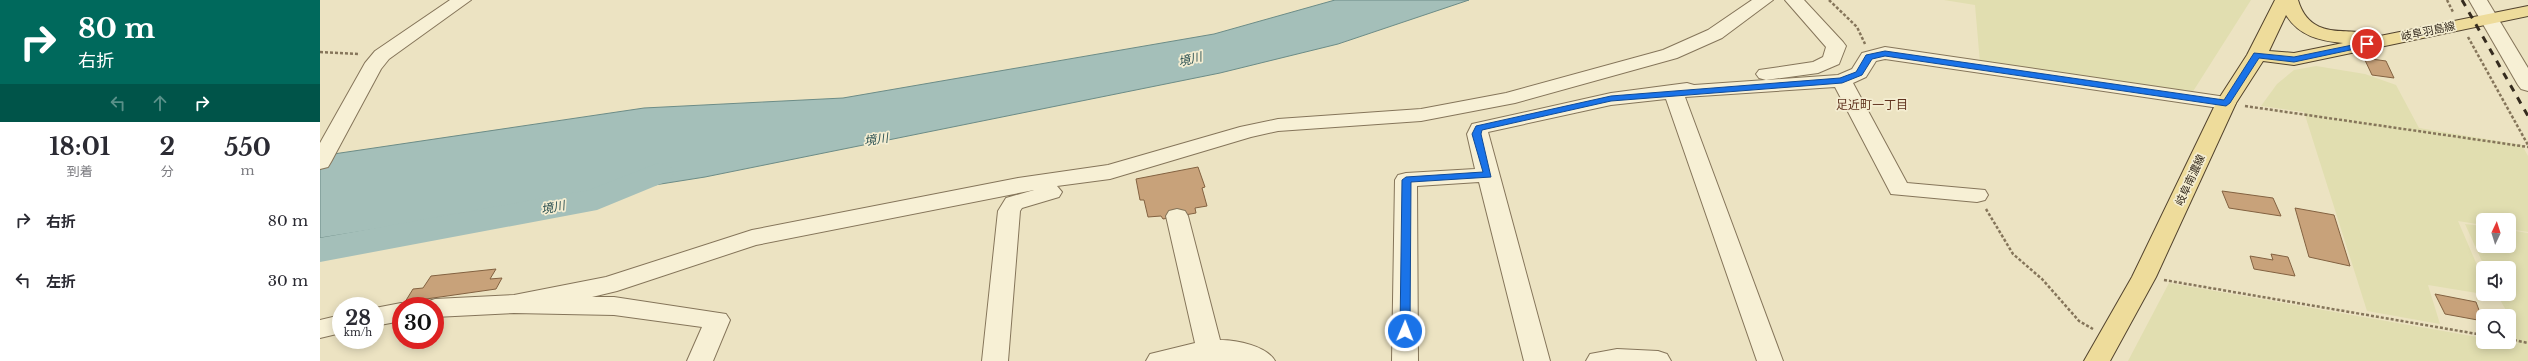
<!DOCTYPE html>
<html lang="ja">
<meta charset="utf-8">
<style>
:root{--surface:#fff;--page:#f2f2f3;--text:#2b2b33;--muted:#7c7c81}
body{margin:0;font-family:"Libre Baskerville","Noto Sans JP",serif;background:var(--page);color:var(--text);height:100vh;display:flex;flex-direction:column;font-size:15px;white-space:nowrap}
*{box-sizing:border-box;margin:0}
p{font-size:13px;color:var(--muted)}
.icon{flex:none;width:22px;height:22px;fill:none;stroke:currentColor;stroke-width:2;stroke-linecap:round;stroke-linejoin:round}
.map{position:relative;flex:1;overflow:hidden}
.sheet{display:flex;flex-direction:column;background:var(--surface);width:320px}
.sheet>*{flex:none}
.guide{background:#00695c;color:#fff;overflow:hidden}
.needle{width:26px;rotate:4deg}
.tools{position:absolute;left:2156px;top:213px;display:grid;gap:8px}
.tools a{display:grid;place-items:center;width:40px;height:40px;border-radius:6px;background:var(--surface);box-shadow:0 2px 10px #0003;font-size:20px}
.speed{position:absolute;left:12px;top:297px;display:flex;gap:8px;font-size:20px;font-weight:700;text-align:center}
.speed>*{display:grid;place-content:center;width:52px;height:52px;border-radius:50%;background:var(--surface);box-shadow:0 2px 10px #0003;line-height:1}
.speed small{font-size:10px;font-weight:400}
.speed .limit{border:6px solid #d22;background:#fff;color:#111}
.pin{position:absolute;display:grid;place-items:center;width:34px;height:34px;color:#fff;margin:-17px;border:2px solid #fff;border-radius:50%;box-shadow:0 1px 4px #0007}
.me{position:absolute;width:44px;margin:-22px;rotate:1deg;stroke-linejoin:round;filter:drop-shadow(0 0 3px #0008)}
.turn{display:flex;align-items:center;gap:14px;height:84px;padding:0 12px;font-size:18px}
.turn .icon{width:52px;height:52px;stroke-width:2.5}
.turn b{display:block;font-size:28px;line-height:34px}
.lanes{display:flex;align-items:center;height:38px;padding:0 12px;background:#0003;justify-content:center;gap:20px;direction:ltr}
.lanes .off{opacity:.35}
.eta{display:flex;justify-content:space-evenly;align-items:center;height:68px;text-align:center}
.eta b{font-size:24px;font-weight:800;line-height:28px}
ul{padding:0;list-style:none}
li{display:flex;align-items:center;gap:12px;height:60px;padding:0 12px}
li div{flex:1}
li b{display:block;font-size:15px}
li em{font-style:normal}
main{display:flex;flex:1;min-height:0}
.map>svg:first-child{display:block}
.farmland{fill:#e1deb0}
.water{fill:#a4bfb9;stroke:#6c8c87}
.lines{fill:none;stroke-linecap:round;stroke-linejoin:round}
.river{fill:#a4bfb9;fill-rule:evenodd}
.building{fill:#c8a27a;stroke:#836241}
.minor-casing{stroke:#85755a;stroke-width:2}
.major-casing{stroke:#52432e;stroke-width:2}
.path{stroke:#85755a;stroke-width:2.5;stroke-dasharray:3 2;stroke-linecap:butt}
.minor{fill:#f7f0d5;fill-rule:evenodd}
.major{fill:#eedc9b;fill-rule:evenodd}
.rail{stroke:#352b1e;stroke-width:3;stroke-dasharray:7 7;stroke-linecap:butt}
.route{fill:#1a73e8;stroke:#114b97}
.labels{text-anchor:middle;dominant-baseline:central;stroke-width:3.5;stroke-linejoin:round;paint-order:stroke}
.street-label{font-size:11px;fill:#352b1e;stroke:#f4edd1}
.water-label{font-size:12px;font-style:italic;fill:#2e5354;stroke:#f4edd1}
.neighbourhood-label{font-size:12px;fill:#60331f;stroke:#f4edd1}
</style>
<main>
<section class="sheet">
<div class="guide">
<div class="turn"><svg class="icon" aria-label="right" viewBox="0 0 24 24"><path d="M7 20v-9h11M14 6l5 5-5 5"/></svg><div><b>80 m</b>右折</div></div>
<div class="lanes"><svg class="icon off" aria-label="left" viewBox="0 0 24 24"><path d="M17 20v-9H6M10 6l-5 5 5 5"/></svg><svg class="icon off" aria-label="ahead" viewBox="0 0 24 24"><path d="M12 20V5M6 11l6-6 6 6"/></svg><svg class="icon" aria-label="right" viewBox="0 0 24 24"><path d="M7 20v-9h11M14 6l5 5-5 5"/></svg></div>
</div>
<div class="eta">
<div><b>18:01</b><p>到着</p></div>
<div><b>2</b><p>分</p></div>
<div><b>550</b><p>m</p></div>
</div>
<ul>
<li><svg class="icon" aria-label="right" viewBox="0 0 24 24"><path d="M7 20v-9h11M14 6l5 5-5 5"/></svg><div><b>右折</b></div><em>80 m</em></li>
<li><svg class="icon" aria-label="left" viewBox="0 0 24 24"><path d="M17 20v-9H6M10 6l-5 5 5 5"/></svg><div><b>左折</b></div><em>30 m</em></li>
</ul>
</section>
<div class="map">
<svg width="2208" height="361" viewBox="0 0 2208 361">
<rect width="100%" height="100%" fill="#ece3c2"/>
<!-- farmland -->
<g class="farmland">
<polygon points="1624,0 1931,0 1872,93 1660,63 1655,5"/>
<polygon points="1996,66 2045,74 2076,85 2099,128 2202,145 2208,156 2208,232 2189,229 2189,220 2163,220 2163,225 2138,221 2163,279 2163,294 2108,285 2120,324 2047,311 1984,112 1941,106 1957,84 1974,70"/>
<polygon points="2145,224 2163,226 2163,246 2189,246 2189,230 2208,233 2208,361 1808,361 1849,283 2163,338 2163,342 2198,344 2189,316 2177,294 2189,294 2189,268 2165,268"/>
</g>
<!-- water -->
<polygon class="water" points="1015,0 1149,0 1018,44 900,73 385,177 0,238 0,156 324,108 523,98 894,34"/>
<g class="lines">
<!-- river -->
<polygon class="river" points="338,163 350,166 354,173 350,180 277,210 0,262 0,238 269,190"/>
</g>
<!-- building -->
<g class="building">
<polygon points="2044,58 2066,61 2074,78 2052,75"/>
<polygon points="878,167 885,187 882,188 887,206 875,208 876,213 843,219 841,216 828,217 824,200 820,200 816,179"/>
<polygon points="1902,191 1953,198 1961,216 1909,208"/>
<polygon points="1975,208 2014,215 2030,266 1989,257"/>
<polygon points="1951,254 1968,257 1975,276 1934,269 1930,256 1953,260"/>
<polygon points="176,269 170,279 182,278 176,289 85,302 93,289 103,288 111,276"/>
<polygon points="2115,294 2156,302 2163,321 2125,314"/>
</g>
<g class="lines">
<defs>
<g id="minor">
<polygon points="130,0 151,0 69,59 61,69 11,162 8,167 0,169 0,143 45,63 55,51"/>
<polygon points="1432,0 1453,0 1402,38 1357,58 1195,103 1101,121 958,131 931,137 790,179 737,186 742,192 739,197 702,208 700,211 688,361 662,361 678,211 686,198 714,190 436,245 297,291 272,297 294,297 406,314 410,320 393,361 367,361 382,327 294,315 194,313 115,317 115,306 104,306 106,302 115,299 194,295 286,277 432,230 698,178 788,165 920,127 958,119 1101,109 1186,93 1343,50 1388,30"/>
<polygon points="1465,0 1484,0 1523,42 1526,46 1519,64 1498,73 1446,80 1439,78 1436,74 1439,70 1493,62 1503,57 1506,47"/>
<polygon points="2149,0 2167,0 2208,68 2208,91 2201,89 2198,85"/>
<polygon points="1565,47 1906,97 1913,99 1916,103 1913,107 1906,109 1565,59 1556,61 1546,77 1533,83 1587,183 1665,190 1668,195 1665,200 1657,202 1571,194 1515,87 1365,97 1463,361 1437,361 1346,99 1291,105 1168,132 1230,361 1204,361 1159,182 1097,186 1098,361 1072,361 1075,180 1078,175 1086,173 1155,169 1147,134 1152,124 1291,93 1367,83 1374,85 1518,75 1532,69 1542,53"/>
<path d="M857 209 865 211 868 216 900 340C917 340 947 346 955 361H826L830 354 875 343 846 216 849 211Z"/>
<polygon points="81,303 90,306 81,306 81,321 55,326 55,308"/>
<polygon points="21,315 21,333 0,338 0,320"/>
<polygon points="1297,349 1338,351 1347,354 1351,361 1266,361 1270,354"/>
</g>
<path id="major" d="M1955 0H1978C1992 47 2039 22 2050 38L2208 6V16L1974 65 1943 61 1916 103 1836 277 1790 361H1764L1812 277 1896 103 1927 55ZM1966 15C1979 36 2000 41 2023 43L1974 53 1949 51Z"/>
</defs>
<!-- minor casing -->
<use href="#minor" class="minor-casing"/>
<!-- major casing -->
<use href="#major" class="major-casing"/>
<!-- path -->
<g class="path">
<polyline points="1509,0 1537,27 1545,44"/>
<polyline points="2127,0 2133,12"/>
<polyline points="2148,37 2208,145"/>
<polyline points="0,52 40,54"/>
<polyline points="1925,106 2208,147"/>
<polyline points="1666,209 1693,254 1722,279 1759,321 1773,329"/>
<polyline points="1844,280 2163,335"/>
<polyline points="2189,339 2208,343"/>
</g>
<!-- minor -->
<use href="#minor" class="minor"/>
<!-- major -->
<use href="#major" class="major"/>
<!-- rail -->
<polyline class="rail" points="2142,0 2208,116"/>
</g>
<!-- route -->
<polygon class="route" points="2047,42 2051,44 2049,46 1974,62 1939,58 1910,103 1906,106 1565,56 1552,59 1542,75 1522,83 1291,101 1162,130 1161,134 1171,177 1091,182 1090,331 1085,335 1080,331 1082,180 1086,177 1163,172 1152,134 1156,126 1291,96 1520,78 1536,72 1546,55 1565,51 1904,100 1934,53 1974,57"/>
<g class="labels">
<!-- street labels -->
<g class="street-label">
<text transform="translate(2108 31) rotate(-12)">岐阜羽島線</text>
<text transform="translate(1870 180) rotate(-65)">岐阜南濃線</text>
</g>
<!-- water labels -->
<g class="water-label">
<text transform="translate(870 59) rotate(-14)">境川</text>
<text transform="translate(556 139) rotate(-8)">境川</text>
<text transform="translate(233 207) rotate(-11)">境川</text>
</g>
<!-- neighbourhood labels -->
<g class="neighbourhood-label">
<text x="1552" y="104">足近町一丁目</text>
</g>
</g>
</svg>
<div class="tools">
<a><svg class="needle" viewBox="-14 -14 28 28"><path d="M0-13l5 13h-10z" fill="#e53935"/><path d="M0 13l5-13h-10z" fill="#7c7c81"/></svg></a>
<a><svg class="icon" aria-label="sound" viewBox="0 0 24 24"><path d="M4 9h4l5-4v14l-5-4H4zM17 9q2 3 0 6"/></svg></a>
<a><svg class="icon" aria-label="search" viewBox="0 0 24 24"><circle cx="10" cy="10" r="6"/><path d="M15 15l6 6"/></svg></a>
</div>
<div class="speed"><div>28<small>km/h</small></div><div class="limit">30</div></div>
<div class="pin" style="left:2047px;top:44px;background:#d93025"><svg class="icon" aria-label="arrive" viewBox="0 0 24 24"><path d="M6 21V4h12l-3 4 3 4H6"/></svg></div>
<svg class="me" style="left:1085px;top:331px" viewBox="-20 -20 40 40"><circle r="17" fill="#1a73e8" stroke="#fff" stroke-width="3"/><path d="M0-11L8 9 0 5-8 9z" fill="#fff"/></svg>
</div>
</main>
